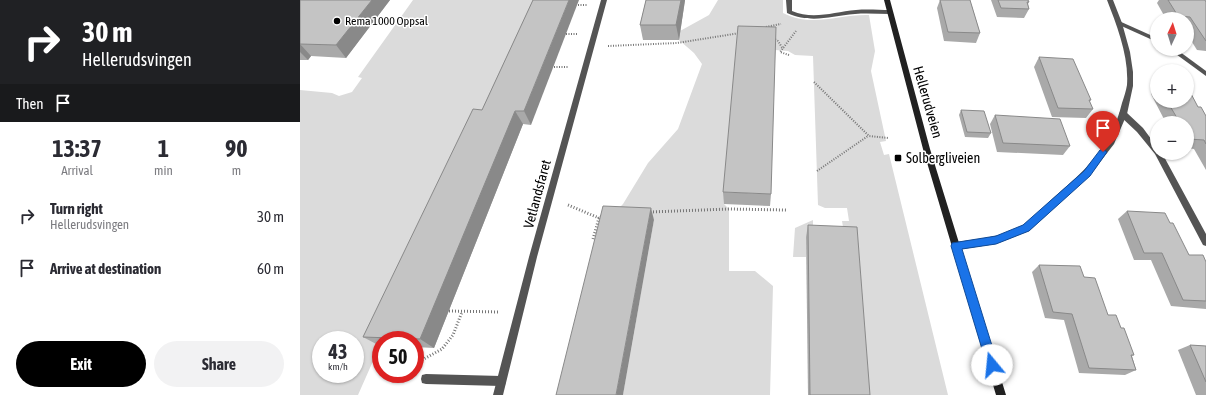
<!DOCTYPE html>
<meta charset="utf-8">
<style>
:root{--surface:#fff;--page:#f2f2f3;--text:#2b2b33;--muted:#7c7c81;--accent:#000}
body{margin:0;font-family:"Asap Condensed",sans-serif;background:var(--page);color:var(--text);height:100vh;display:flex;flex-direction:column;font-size:15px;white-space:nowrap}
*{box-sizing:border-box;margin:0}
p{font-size:13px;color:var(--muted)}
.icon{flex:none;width:22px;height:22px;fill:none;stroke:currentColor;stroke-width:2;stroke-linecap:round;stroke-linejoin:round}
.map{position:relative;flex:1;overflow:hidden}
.drawer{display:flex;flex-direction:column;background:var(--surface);width:300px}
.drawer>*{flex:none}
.banner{background:#202124;color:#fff;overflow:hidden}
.needle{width:26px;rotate:4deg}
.buttons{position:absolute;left:850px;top:12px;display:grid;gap:8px}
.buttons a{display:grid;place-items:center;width:44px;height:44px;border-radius:50%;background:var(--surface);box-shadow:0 1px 3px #0004;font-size:20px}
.speed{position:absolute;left:12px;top:331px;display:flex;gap:8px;font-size:20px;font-weight:700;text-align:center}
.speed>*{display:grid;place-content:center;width:52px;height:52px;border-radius:50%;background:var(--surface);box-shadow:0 1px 3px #0004;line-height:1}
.speed small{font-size:10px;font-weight:400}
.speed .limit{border:6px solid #d22;background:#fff;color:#111}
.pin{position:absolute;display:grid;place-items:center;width:34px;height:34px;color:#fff;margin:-41px -17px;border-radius:50% 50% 50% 0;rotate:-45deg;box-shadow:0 0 4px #0007}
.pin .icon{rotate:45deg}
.me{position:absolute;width:44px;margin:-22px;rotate:343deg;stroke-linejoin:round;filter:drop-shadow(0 0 3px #0008)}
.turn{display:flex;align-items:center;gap:14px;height:84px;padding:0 16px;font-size:18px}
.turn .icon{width:52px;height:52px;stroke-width:2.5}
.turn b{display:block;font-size:28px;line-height:34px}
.then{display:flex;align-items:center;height:38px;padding:0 16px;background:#0003;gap:8px;font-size:15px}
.eta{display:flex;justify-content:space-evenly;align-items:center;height:68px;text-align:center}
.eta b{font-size:24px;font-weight:700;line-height:28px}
.action{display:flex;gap:8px;margin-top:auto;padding:8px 16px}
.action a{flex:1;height:46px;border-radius:24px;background:var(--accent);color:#fff;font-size:16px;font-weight:700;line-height:46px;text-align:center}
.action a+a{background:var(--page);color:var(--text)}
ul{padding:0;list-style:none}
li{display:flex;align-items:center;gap:12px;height:52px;padding:0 16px}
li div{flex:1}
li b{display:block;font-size:15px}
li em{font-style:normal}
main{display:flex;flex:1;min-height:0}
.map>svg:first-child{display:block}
.green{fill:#dbdbdb;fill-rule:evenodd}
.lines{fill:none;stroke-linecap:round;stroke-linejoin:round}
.path-far1{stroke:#767676;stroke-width:2;stroke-dasharray:1 1.5;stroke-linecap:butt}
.path{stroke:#767676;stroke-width:3;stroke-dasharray:1 2;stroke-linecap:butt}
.service{fill:#545454;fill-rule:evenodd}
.minor{fill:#545454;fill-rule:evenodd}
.secondary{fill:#212121;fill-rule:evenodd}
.wall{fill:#a9a9a9}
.shaded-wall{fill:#898989}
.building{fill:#c4c4c4;stroke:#898989}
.route{fill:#1a73e8;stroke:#114b97}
.poi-dot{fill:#000;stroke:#fff;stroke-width:1.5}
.labels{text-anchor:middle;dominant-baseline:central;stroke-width:3;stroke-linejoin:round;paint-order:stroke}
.far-poi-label{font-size:12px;fill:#000;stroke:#fff;text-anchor:start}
.street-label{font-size:14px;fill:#000;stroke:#fff}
.poi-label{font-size:14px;fill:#000;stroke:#fff;text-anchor:start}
</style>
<main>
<section class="drawer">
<div class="banner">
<div class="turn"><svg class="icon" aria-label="right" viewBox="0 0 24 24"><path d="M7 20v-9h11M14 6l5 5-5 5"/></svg><div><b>30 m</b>Hellerudsvingen</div></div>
<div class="then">Then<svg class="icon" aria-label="arrive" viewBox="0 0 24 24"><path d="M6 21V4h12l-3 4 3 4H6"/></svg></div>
</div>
<div class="eta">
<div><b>13:37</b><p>Arrival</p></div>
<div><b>1</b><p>min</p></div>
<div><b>90</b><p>m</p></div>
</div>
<ul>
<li><svg class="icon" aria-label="right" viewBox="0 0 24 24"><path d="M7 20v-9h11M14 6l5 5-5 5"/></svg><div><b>Turn right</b><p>Hellerudsvingen</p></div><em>30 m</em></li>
<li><svg class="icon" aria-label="arrive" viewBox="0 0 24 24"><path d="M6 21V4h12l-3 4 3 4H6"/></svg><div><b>Arrive at destination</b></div><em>60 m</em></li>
</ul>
<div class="action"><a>Exit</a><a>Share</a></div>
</section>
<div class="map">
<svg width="906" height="395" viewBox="0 0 906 395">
<rect width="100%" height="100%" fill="#fff"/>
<!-- green -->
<g class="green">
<path d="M113 0H246L81 340V343L58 395H0V90L32 93 39 96 52 92 62 78 58 77ZM21 340H55V374H21Z"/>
<path d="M418 0H483V13C512 28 539 14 569 15L575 51 571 71 586 141 580 142 584 155 589 154 648 395H564L506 237V257H493L495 228 513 220V226L543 227 542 221H549L547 208H525L518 205 513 56 495 55 488 51 475 50 424 204 429 209V271H455L473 286 470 395H323L354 220 309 218 323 204 348 163 378 129 402 64 394 53 379 40 380 31 409 15Z"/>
</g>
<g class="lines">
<!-- path-far1 -->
<g class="path-far1">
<polyline points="278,5 287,5"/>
<polyline points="466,27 481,24"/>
<polyline points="266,34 278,34"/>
<polyline points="473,38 478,41 483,49"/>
<polyline points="308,46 377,43 440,33"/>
<polyline points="489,55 480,52 496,31"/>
<polyline points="254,67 269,67"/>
<polyline points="514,82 569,136 589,138"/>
<polyline points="517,171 568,136"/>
</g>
<!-- path -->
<g class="path">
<polyline points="268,205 299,218"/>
<polyline points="350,212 429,209 486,210"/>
<polyline points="293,239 299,218 302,216"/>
<polyline points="149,311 200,312"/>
<polyline points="122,360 142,349 153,335 162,312"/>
</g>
<!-- service -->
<g class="service">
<path d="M486 0H492V11C513 20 534 12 556 10 567 9 579 10 590 10L593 12 590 14C578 14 567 13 555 14 530 16 512 24 487 13Z"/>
<polygon points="819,21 857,38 857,42 817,24 817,22"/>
<polygon points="869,49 876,49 906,71 906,76"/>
<polygon points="823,111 826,112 843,128 857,147 857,153 862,153 906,234 906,246 903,245 855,154 837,132 820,116 819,114 820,112"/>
<polygon points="126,374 201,376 205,377 206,381 205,385 201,386 126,384 122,383 121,379 122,375"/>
</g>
<!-- minor -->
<g class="minor">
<polygon points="301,0 307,0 237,257 203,395 193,395 229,257"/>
<path d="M807 0H813L822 23 830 52 833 72V86L827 114 814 144 790 175 729 231 696 244 656 250 653 249 652 246 653 243 656 242C677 239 705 237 723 225 733 219 742 209 750 201 784 171 811 149 822 103 824 97 826 91 827 85 829 56 817 26 807 0Z"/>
</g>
<!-- secondary -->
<polygon class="secondary" points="584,0 590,0 630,149 706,395 696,395 623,149"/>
</g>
<!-- wall -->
<g class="wall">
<polygon points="0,0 90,0 46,58 11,56 8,60 0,60"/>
<polygon points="233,0 231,125 223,124 134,348 115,347 115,340 81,340 81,346 80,346 63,337 182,110"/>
<polygon points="346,0 385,0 379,40 343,40 340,25"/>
<polygon points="640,0 670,0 680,33 676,43 644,41 637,8"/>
<polygon points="691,0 728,0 729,2 728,4 729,9 724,18 697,17"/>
<polygon points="859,0 905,0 906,2 906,51 897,50 887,34 887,19 866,19 857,3"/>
<polygon points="739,57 791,100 789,102 793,109 786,118 752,117 734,67"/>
<polygon points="857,87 857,101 887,101 898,107 906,116 906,170 894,149 887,148 887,123 866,123 851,94"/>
<polygon points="661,110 691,133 688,138 665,137 659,115"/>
<polygon points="695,115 770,146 763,155 697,152 690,124"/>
<polygon points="423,192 471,194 470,206 424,204"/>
<polygon points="827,211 870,223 889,255 906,262 906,309 871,306 851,260 834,260 818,219"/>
<polygon points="508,225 570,395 508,395 506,237"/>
<polygon points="739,265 784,277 808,315 821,328 834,355 832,356 836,370 825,375 779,373 764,320 745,318 732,272"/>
<polygon points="890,345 906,346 906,395 896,395 878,350"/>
</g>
<!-- shaded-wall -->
<g class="shaded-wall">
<polygon points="72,0 90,0 46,58 36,45"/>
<polygon points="269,0 279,0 231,125 224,111"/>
<polygon points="381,0 385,0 379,40 376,25"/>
<polygon points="0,44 11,56 8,60 0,52"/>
<polygon points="215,111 223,124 134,348 120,339"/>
<polygon points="351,208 354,220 323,395 316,395"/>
</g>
<!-- building -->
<g class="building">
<polygon points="0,0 72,0 36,45 0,44"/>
<polygon points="233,0 269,0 224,111 215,111 120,339 63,337 173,109 182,110"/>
<polygon points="346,0 381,0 376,25 340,25"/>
<polygon points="640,0 670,0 680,33 648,32"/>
<polygon points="698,0 728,0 729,2 727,2 729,9 701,8"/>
<polygon points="868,0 905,0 906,2 906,41 890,17 878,16"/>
<polygon points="438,26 476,27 471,194 423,192"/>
<polygon points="739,57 773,59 791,100 789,100 793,109 758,108"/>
<polygon points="887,88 888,88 898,107 901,107 906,116 906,144 904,140 889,139 887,136 887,123 880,123 867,101 887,101"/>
<polygon points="661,110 684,111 691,133 667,132"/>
<polygon points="695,115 760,119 770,146 703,143"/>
<polygon points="303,206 351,208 316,395 256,395"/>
<polygon points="827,211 865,213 870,223 873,223 889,255 903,255 906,262 906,301 883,300 862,253 844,253"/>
<polygon points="508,225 557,227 570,395 510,395"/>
<polygon points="739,265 780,266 784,277 795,278 808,315 816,315 821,328 824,328 834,355 831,355 836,370 789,368 772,314 753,312"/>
<polygon points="890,345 906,346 906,382"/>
</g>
<!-- route -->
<polygon class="route" points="803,149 807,152 790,176 729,231 696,244 662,249 698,365 696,369 692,371 688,369 651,246 652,243 696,236 723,225 784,171 800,150"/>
<!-- markers -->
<g class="poi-dot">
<circle cx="37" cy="21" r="4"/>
<rect x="594" y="154" width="8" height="8" rx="2"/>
</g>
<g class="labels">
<!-- far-poi labels -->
<g class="far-poi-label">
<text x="45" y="21">Rema 1000 Oppsal</text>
</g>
<!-- street labels -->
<g class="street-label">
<text transform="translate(628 102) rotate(74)">Hellerudveien</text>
<text transform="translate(237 194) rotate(-75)">Vetlandsfaret</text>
</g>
<!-- poi labels -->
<g class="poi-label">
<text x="606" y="158">Solbergliveien</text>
</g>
</g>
</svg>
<div class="buttons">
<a><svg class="needle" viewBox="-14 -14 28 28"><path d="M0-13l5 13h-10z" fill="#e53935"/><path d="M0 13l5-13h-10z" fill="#7c7c81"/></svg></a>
<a>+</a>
<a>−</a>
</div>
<div class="speed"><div>43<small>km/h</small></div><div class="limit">50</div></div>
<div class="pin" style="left:803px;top:152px;background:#d93025"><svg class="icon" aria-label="arrive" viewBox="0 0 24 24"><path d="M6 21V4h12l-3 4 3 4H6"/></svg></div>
<svg class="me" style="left:692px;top:365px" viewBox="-20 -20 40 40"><circle r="19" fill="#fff"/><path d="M0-13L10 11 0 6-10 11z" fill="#1a73e8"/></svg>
</div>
</main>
